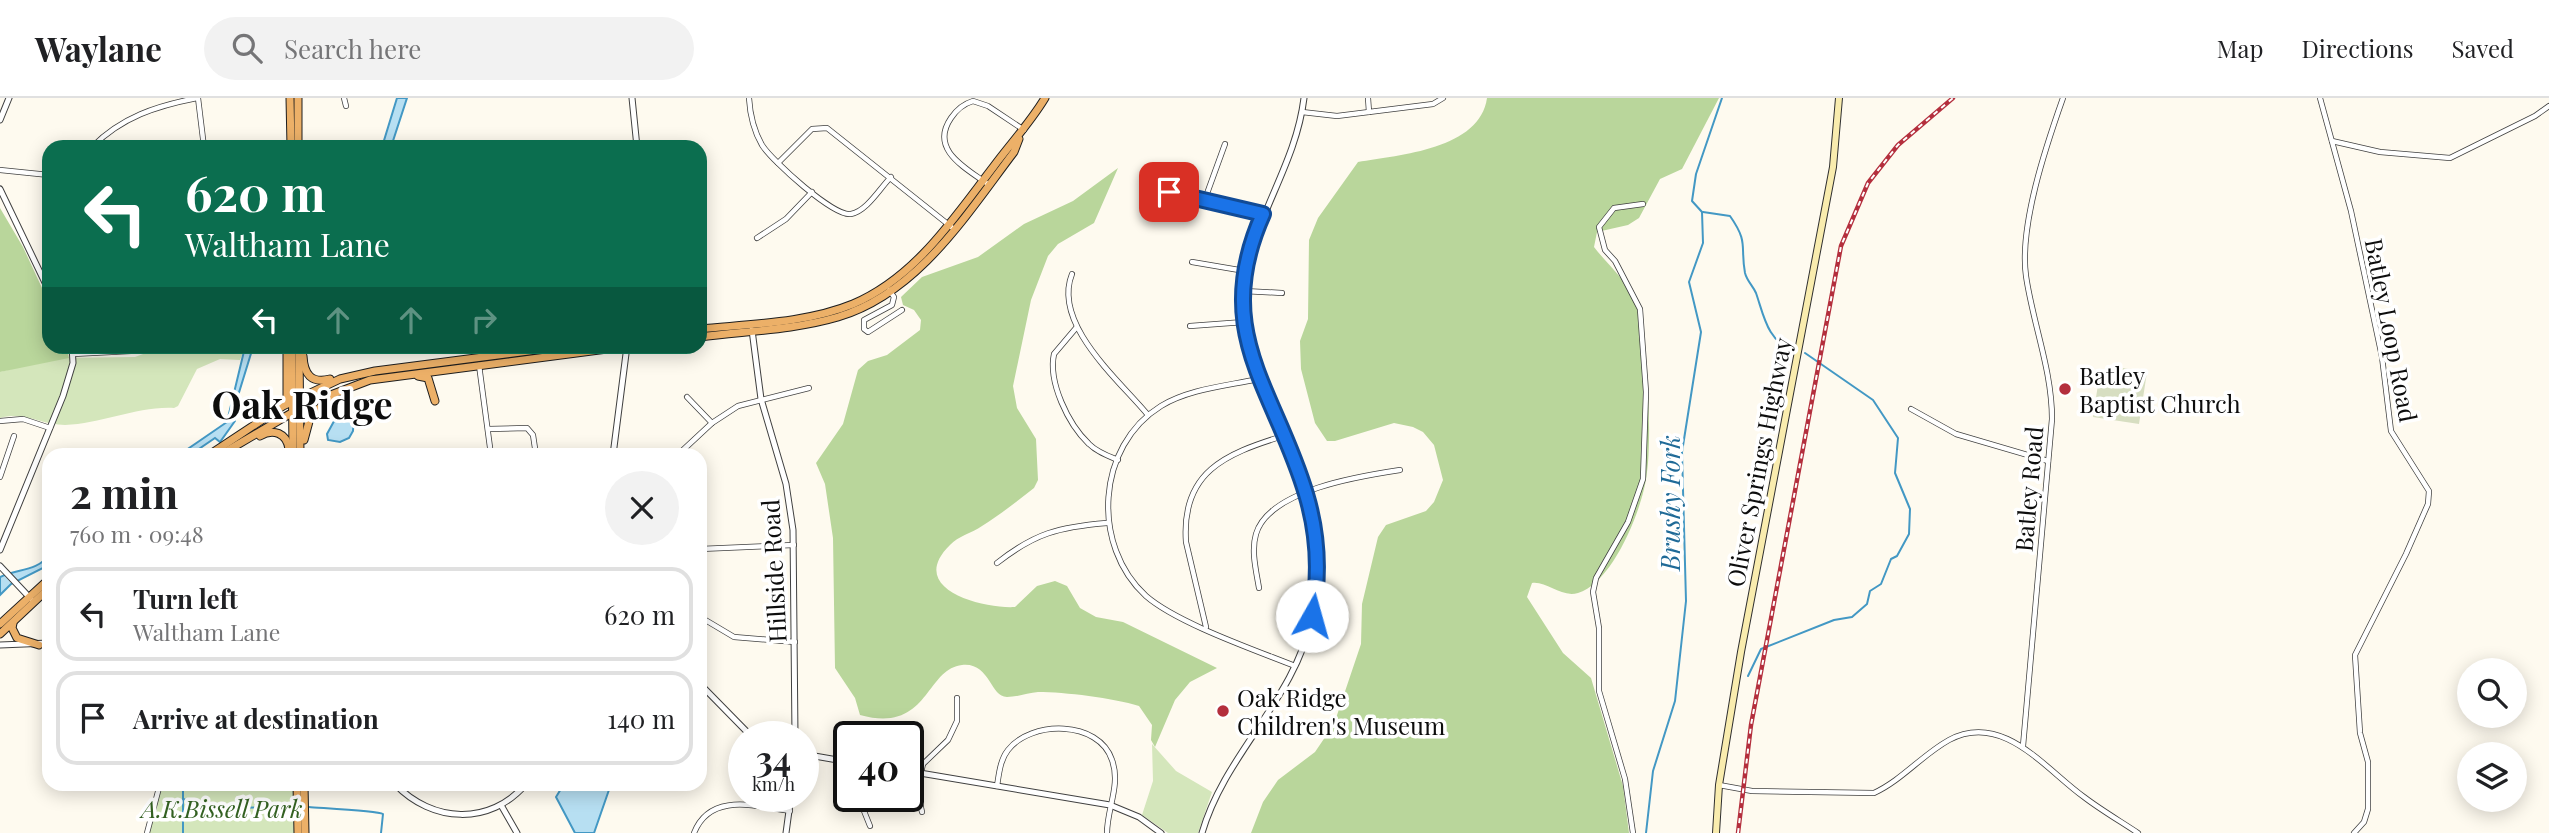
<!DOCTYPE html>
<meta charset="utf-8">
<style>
:root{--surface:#fff;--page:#f2f2f2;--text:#202124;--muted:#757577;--line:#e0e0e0}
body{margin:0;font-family:"Playfair Display",serif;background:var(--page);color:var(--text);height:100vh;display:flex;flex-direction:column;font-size:26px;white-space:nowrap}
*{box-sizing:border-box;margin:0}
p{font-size:23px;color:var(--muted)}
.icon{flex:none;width:38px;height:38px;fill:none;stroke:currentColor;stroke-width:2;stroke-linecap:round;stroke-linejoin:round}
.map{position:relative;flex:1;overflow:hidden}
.details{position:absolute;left:42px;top:350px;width:665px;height:343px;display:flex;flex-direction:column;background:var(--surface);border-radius:21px;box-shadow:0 4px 18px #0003}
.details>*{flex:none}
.hud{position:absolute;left:42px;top:42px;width:665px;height:214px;border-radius:21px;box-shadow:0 4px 18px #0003;background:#0b6e4f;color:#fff;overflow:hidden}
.controls{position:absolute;left:2457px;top:560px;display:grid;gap:14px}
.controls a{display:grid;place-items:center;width:70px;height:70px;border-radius:50%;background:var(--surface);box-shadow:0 4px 18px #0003;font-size:35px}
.speed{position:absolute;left:728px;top:623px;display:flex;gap:14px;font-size:35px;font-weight:700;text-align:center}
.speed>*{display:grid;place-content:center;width:91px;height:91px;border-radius:50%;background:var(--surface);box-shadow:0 4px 18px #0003;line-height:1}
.speed small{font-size:18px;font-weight:400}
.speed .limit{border:4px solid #111;border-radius:10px;background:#fff;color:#111}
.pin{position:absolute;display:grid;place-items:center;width:60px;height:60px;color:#fff;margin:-30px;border-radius:14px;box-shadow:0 4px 10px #0006}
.me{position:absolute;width:77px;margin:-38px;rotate:7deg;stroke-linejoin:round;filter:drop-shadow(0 0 5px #0008)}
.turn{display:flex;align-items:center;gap:24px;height:147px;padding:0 28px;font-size:32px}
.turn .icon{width:91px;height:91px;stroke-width:2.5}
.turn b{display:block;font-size:49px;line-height:60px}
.lanes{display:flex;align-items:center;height:66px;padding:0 28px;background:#0003;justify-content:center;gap:35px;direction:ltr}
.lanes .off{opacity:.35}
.round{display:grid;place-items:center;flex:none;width:74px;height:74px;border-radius:37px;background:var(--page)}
.headline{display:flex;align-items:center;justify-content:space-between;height:119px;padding:0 28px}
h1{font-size:42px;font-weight:700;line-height:52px}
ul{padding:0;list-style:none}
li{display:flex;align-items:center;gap:21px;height:94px;margin:0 14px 10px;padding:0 14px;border:4px solid var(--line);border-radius:21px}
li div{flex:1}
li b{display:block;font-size:26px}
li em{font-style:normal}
header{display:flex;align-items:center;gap:42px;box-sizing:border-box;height:98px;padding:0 35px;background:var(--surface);border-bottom:2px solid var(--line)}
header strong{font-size:33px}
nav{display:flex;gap:38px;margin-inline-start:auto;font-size:24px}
.search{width:490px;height:63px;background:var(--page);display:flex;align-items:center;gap:18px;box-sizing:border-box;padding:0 24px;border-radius:38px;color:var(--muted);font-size:26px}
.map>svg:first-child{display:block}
.green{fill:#d4e6bb}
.forest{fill:#b9d69b}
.cemetery{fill:#d7dec1}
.water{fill:#b7dff2;stroke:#4398c4;stroke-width:2}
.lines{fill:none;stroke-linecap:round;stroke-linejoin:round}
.stream{stroke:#4398c4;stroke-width:2}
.minor-casing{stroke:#404040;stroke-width:6}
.tertiary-casing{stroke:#404040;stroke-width:7}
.secondary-casing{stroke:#2f2f2f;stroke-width:8}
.trunk-casing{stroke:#1e1e1e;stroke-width:9}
.minor{stroke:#fff;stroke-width:4.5}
.tertiary{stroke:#fff;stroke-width:5}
.secondary{stroke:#f9ecae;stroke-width:6}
.trunk{stroke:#ecb068;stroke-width:7}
.rail-casing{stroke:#b42f3d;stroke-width:4.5}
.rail{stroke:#fff;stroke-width:2;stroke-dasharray:5;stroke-linecap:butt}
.route-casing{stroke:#114b97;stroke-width:18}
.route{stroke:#1a73e8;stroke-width:12}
.poi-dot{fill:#b42f3d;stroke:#fff;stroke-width:2.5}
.labels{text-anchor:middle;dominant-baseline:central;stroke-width:7;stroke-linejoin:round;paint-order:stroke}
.street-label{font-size:24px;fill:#0d0d0d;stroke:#fff}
.poi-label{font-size:24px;fill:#0d0d0d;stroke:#fff;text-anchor:start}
.park-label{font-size:24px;font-style:italic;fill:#336122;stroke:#fff}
.water-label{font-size:26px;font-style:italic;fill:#1f6a97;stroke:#fff}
.town-label{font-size:38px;font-weight:bold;fill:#0d0d0d;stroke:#fff}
</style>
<header>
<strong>Waylane</strong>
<div class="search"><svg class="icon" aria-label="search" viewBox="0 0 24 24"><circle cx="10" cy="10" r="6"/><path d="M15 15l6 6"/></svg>Search here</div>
<nav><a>Map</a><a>Directions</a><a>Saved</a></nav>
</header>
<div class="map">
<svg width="2549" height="735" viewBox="0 0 2549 735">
<rect width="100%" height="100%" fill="#fefaef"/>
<!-- green -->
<g class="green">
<path d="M162 249H245L240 262 220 261 197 271 178 308 174 310C138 308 101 326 65 327 42 327 23 313 0 320V274L54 260 135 259Z"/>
<polygon points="1152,646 1176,673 1212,694 1198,735 1168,735 1142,717 1153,683"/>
<polygon points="162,686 294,686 295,735 148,735"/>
</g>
<!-- forest -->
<g class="forest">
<path d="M1487 0H1719L1682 71 1660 81 1639 120 1628 127 1597 134 1594 149C1607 166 1629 185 1636 204 1648 236 1652 340 1647 374 1644 408 1613 485 1578 495 1561 500 1547 483 1532 485L1527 499 1563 555 1591 580 1623 688 1629 735H1251L1263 704 1278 682 1315 654 1334 626 1361 546 1362 506 1378 439 1386 427 1426 413 1434 404 1443 382 1434 347 1423 334 1413 329 1394 325 1335 343H1327L1315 325 1301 271 1300 243 1308 221 1309 142 1318 120 1358 64C1400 57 1480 51 1487 0Z"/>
<path d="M1118 70 1094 125 1058 146 1048 158 1031 202 1013 288 1017 310 1036 341 1038 382 1034 390C1017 403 1000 417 982 428 972 435 958 438 950 447 905 491 983 511 1015 509L1037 488 1055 483 1067 488 1080 510 1096 519 1123 524 1217 570 1190 584 1175 602 1155 649 1151 642 1152 627 1139 608C1113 600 1065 594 1038 594 1028 595 1017 599 1007 599 990 599 990 564 962 567 925 571 929 636 860 617L855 600 835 570 833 440 825 386 816 365 843 326 858 272 868 263 887 257 920 232 921 222 914 212 903 207 901 199 922 179 978 159 1024 126 1073 103Z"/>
<polygon points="0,110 23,149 49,205 49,248 67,249 69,260 0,274"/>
</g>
<!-- cemetery -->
<polygon class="cemetery" points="2123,270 2147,274 2139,326 2093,319 2099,280 2108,275 2121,276"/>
<!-- water -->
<g class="water">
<polygon points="397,0 407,0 391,49 382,49"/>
<polygon points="245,249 253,249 237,301 235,323 220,344 215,340 190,357 179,357 227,324"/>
<polygon points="348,311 354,316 353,333 349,340 340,344 328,342 327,336 339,314"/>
<path d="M49 457V466L45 469 11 486 0 497V479C17 471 38 473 49 457Z"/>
<polygon points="564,686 611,686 594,735 575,735 556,699"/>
</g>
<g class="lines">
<!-- stream -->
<g class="stream">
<path d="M1703 114 1730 118C1749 145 1740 148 1745 175 1747 183 1753 188 1756 195 1764 218 1767 243 1794 253"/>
<polyline points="1748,578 1761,551 1834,522 1852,519 1867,506 1870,493 1881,486 1891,461 1897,458 1909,436 1910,411 1895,375 1898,340 1873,302 1805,255"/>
<polyline points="183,686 183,735"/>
<polyline points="183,701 221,710 292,709"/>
<path d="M309 709C320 710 378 713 383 716L381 735"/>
<polyline points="1646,735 1653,673 1675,603 1686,503 1682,354 1701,234 1689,184 1703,145 1702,114 1692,103 1696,76 1722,0"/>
</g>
<defs>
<g id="minor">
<polyline points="198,0 204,49"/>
<polyline points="344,0 346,8"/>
<path d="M749 0C750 17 754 33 762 47 772 63 834 119 851 116 867 113 880 90 891 79"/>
<polyline points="1368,0 1369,14 1433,6 1443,0"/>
<polyline points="2320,0 2351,113 2382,259 2391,333 2429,393 2428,406 2406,456 2355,557 2360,635 2368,664 2368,711 2364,724 2354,735"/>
<polyline points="1302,14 1337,18 1369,14"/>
<polyline points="2332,43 2380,54 2450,60 2535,18 2549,8"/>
<path d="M92 49C122 19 156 8 197 0"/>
<polyline points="778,65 812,31 827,30 954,131"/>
<polyline points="0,72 49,77"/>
<path d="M989 87C966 70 929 52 951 20 957 11 963 6 973 3L988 8 1024 32"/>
<polyline points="1143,89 1263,116"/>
<polyline points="1205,101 1225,46"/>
<polyline points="757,140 786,121 812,94"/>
<polyline points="1192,164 1245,173"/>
<path d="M1072 176C1052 226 1119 282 1148 317"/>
<polyline points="889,192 894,199 892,207 864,222 864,231 868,234 902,212"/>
<polyline points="1244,193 1282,195"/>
<polyline points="1190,228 1244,224"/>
<path d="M1076 230 1054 256C1048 284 1068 326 1089 346 1097 354 1108 358 1118 362"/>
<polyline points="73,256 131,253 145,248"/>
<polyline points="479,267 491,357"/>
<path d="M1258 281C1226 288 1189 291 1161 308 1096 348 1091 448 1146 498 1177 525 1255 552 1295 568"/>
<polyline points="687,299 712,325"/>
<polyline points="1911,311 1956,336 2048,363"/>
<polyline points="0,323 23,321 50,330"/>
<polyline points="488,331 527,330 533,337 536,357"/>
<polyline points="683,352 712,325 738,308 809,290"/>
<polyline points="0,379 14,338"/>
<polyline points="700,451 794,447"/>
<path d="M997 465C1035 435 1059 429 1107 425"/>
<path d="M1259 490C1256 472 1251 453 1256 436 1269 392 1360 378 1400 372"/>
<polyline points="702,520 734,539 795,544"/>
<path d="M1206 529 1186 444C1181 374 1225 356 1283 338"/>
<path d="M2023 648 2052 321C2052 272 2033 226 2026 178 2019 128 2046 48 2063 0"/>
<path d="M1719 687 1752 693 1874 695C1902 682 1922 657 1949 642 2003 613 2046 672 2084 699 2101 712 2120 723 2138 735"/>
<path d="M997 688C999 676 1000 662 1008 652 1031 622 1099 622 1112 662 1121 687 1107 710 1107 735"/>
<polyline points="858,698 870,728"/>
<polyline points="922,714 917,692 923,666 948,642 957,623 957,600"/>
<polyline points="147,735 160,686"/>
<path d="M694 735C710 694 755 708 790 713"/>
<polyline points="1633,735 1625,681 1599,593 1599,530 1593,494 1596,480 1628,424 1643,381 1646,294 1640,211 1615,163 1605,152 1599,129 1614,110 1643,106"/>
</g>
<g id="tertiary">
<polyline points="632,0 637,49"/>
<polyline points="0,22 9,0"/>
<polyline points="0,91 49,193"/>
<polyline points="752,232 761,301 786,386 793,432 795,639"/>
<polyline points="613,357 627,248"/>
<polyline points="0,452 63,298 73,265 72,248"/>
<polyline points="0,468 31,501"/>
<polyline points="0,547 49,545"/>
<polyline points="700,586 752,639"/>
<polyline points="803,656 849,664"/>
<polyline points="908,673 1110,707 1139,719 1161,735"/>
<path d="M395 686C432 725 490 728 526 686"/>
<polyline points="501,707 517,735"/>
<polyline points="786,735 791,698"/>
<path d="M1202 735C1225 655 1295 602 1312 519 1327 447 1303 384 1275 319 1261 288 1248 257 1244 223 1236 138 1294 81 1304 0"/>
</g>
<polyline id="secondary" points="1716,735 1719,687 1741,554 1833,69 1839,0"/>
<g id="trunk">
<polyline points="290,0 291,49"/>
<polyline points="298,0 298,49"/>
<path d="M700 231C750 226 807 225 853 206 916 179 954 120 994 68 1011 45 1030 25 1045 0"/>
<path d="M700 239C745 233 794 232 838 219 918 195 966 117 1014 54L1019 41"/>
<polyline points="292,248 293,357"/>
<polyline points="299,248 300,357"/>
<path d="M303 258C304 276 311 286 330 281"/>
<polyline points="418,278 428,280 435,303"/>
<polyline points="284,307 287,298 287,248"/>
<path d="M260 338C273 330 287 335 289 351"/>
<polyline points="304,342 311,316 335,299"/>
<polyline points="209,357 283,308 340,281 375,273 567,248"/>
<polyline points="220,357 307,306 370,282 630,248"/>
<polyline points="13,525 12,530 17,540 39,547"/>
<polyline points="0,526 49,481"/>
<polyline points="0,536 49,490"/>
<polyline points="297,686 298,735"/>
<polyline points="304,686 305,735"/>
</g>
</defs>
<!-- minor casing -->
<use href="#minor" class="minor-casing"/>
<!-- tertiary casing -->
<use href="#tertiary" class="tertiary-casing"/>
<!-- secondary casing -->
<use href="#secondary" class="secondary-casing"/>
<!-- trunk casing -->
<use href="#trunk" class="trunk-casing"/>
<!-- minor -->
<use href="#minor" class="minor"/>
<!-- tertiary -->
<use href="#tertiary" class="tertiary"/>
<!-- secondary -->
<use href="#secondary" class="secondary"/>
<!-- trunk -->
<use href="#trunk" class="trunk"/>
<defs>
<polyline id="rail" points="1738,735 1751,627 1841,148 1868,85 1898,47 1953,0"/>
</defs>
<!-- rail casing -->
<use href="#rail" class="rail-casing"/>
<!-- rail -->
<use href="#rail" class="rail"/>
</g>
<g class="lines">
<defs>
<path id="route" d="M1169 94 1263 116C1210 234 1275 291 1306 396 1318 436 1320 478 1312 518"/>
</defs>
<!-- route casing -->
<use href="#route" class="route-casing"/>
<!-- route -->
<use href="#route" class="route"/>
</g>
<!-- markers -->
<g class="poi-dot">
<circle cx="2065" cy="291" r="7"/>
<circle cx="1223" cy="613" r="7"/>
</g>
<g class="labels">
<!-- street labels -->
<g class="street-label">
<text transform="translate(2392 232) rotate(79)">Batley Loop Road</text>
<text transform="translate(1758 364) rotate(-79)">Oliver Springs Highway</text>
<text transform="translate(2028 391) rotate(-85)">Batley Road</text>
<text transform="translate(773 473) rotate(-93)">Hillside Road</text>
</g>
<!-- poi labels -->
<g class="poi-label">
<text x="2079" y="277">Batley<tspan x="2079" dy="28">Baptist Church</tspan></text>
<text x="1237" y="599">Oak Ridge<tspan x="1237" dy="28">Children's Museum</tspan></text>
</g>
<!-- park labels -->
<g class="park-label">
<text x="222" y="710">A.K.Bissell Park</text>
</g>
<!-- water labels -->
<g class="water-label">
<text transform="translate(1669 405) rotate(-90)">Brushy Fork</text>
</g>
<!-- town labels -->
<g class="town-label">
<text x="302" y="305">Oak Ridge</text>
</g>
</g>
</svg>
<div class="controls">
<a><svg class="icon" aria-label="search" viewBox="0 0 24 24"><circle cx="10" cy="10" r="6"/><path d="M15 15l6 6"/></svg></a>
<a><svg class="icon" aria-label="layers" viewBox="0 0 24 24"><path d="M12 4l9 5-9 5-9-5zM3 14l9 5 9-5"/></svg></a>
</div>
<div class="speed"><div>34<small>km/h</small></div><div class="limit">40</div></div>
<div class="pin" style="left:1169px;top:94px;background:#d93025"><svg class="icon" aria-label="arrive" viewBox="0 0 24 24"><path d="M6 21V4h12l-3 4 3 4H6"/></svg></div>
<svg class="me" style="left:1312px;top:518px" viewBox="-20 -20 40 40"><circle r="19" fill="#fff"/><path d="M0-13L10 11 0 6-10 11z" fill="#1a73e8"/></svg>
<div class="hud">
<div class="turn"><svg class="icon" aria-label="left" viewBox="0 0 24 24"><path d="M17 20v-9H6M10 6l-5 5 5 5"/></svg><div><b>620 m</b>Waltham Lane</div></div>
<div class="lanes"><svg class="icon" aria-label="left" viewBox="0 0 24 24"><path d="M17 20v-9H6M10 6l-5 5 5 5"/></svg><svg class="icon off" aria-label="ahead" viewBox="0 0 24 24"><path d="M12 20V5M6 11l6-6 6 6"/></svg><svg class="icon off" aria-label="ahead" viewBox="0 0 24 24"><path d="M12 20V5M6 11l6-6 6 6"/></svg><svg class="icon off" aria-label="right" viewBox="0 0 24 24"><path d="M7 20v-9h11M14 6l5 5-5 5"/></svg></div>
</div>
<section class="details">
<div class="headline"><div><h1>2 min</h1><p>760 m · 09:48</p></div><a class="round"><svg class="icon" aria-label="close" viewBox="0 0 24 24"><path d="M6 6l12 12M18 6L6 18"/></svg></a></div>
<ul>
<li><svg class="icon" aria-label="left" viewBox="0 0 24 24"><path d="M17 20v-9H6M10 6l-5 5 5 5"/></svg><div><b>Turn left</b><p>Waltham Lane</p></div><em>620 m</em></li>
<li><svg class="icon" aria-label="arrive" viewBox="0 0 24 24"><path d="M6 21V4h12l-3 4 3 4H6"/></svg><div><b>Arrive at destination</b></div><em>140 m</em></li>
</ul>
</section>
</div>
